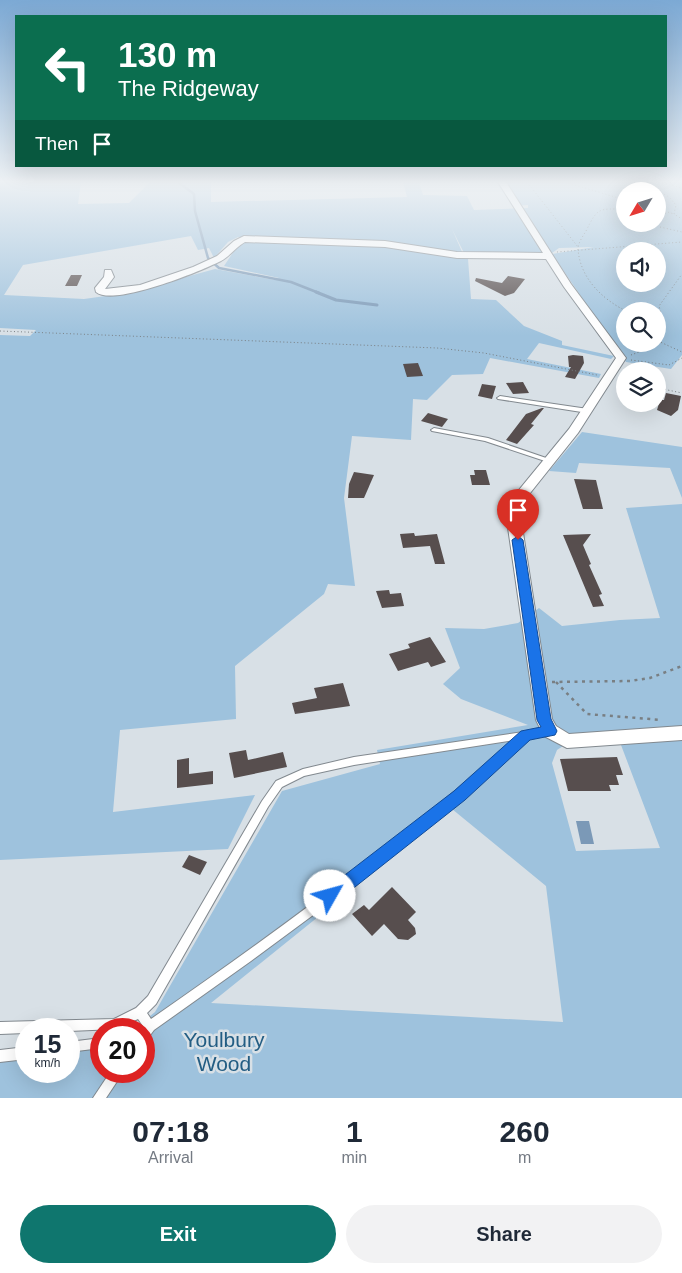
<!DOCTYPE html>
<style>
:root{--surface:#fff;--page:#f2f2f3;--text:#1f2937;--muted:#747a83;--accent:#0f766e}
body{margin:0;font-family:Helvetica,sans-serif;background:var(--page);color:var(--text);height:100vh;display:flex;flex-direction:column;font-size:19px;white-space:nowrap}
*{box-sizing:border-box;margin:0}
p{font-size:16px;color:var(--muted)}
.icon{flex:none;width:28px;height:28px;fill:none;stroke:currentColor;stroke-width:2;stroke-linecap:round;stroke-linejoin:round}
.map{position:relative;height:1098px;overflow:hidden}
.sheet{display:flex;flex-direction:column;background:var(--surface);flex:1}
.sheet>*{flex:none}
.banner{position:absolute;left:15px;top:15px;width:652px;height:152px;border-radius:0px;box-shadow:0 5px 20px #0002;background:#0b6e4f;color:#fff;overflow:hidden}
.needle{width:32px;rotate:232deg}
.controls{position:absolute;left:616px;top:182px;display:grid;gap:10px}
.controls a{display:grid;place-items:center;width:50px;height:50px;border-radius:50%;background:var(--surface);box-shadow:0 5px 20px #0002;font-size:25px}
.speed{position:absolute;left:15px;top:1018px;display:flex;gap:10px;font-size:25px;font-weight:700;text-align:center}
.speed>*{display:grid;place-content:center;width:65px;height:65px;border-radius:50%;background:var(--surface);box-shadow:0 5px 20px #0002;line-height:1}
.speed small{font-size:12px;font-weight:400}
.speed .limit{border:8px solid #d22;background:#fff;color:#111}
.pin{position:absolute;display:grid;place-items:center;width:42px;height:42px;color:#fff;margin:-51px -21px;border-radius:50% 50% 50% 0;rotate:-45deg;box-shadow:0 0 5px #0007}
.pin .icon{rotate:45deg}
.me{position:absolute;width:55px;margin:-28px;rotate:52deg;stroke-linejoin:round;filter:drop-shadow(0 0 4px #0008)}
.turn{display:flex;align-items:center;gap:18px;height:105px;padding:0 20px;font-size:22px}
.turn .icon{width:65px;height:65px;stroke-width:2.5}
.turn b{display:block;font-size:35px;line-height:42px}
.then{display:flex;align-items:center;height:48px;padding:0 20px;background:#0003;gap:10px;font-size:19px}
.eta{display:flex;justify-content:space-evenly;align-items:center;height:85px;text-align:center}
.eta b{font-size:30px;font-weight:700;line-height:35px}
.button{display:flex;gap:10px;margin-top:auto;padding:10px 20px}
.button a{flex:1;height:58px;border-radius:30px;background:var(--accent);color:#fff;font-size:20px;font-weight:700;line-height:58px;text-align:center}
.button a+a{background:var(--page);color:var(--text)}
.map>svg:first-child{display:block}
.green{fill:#9ec2dd;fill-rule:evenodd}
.water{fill:#7b99b7}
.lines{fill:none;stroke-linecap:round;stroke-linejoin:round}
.stream-far1{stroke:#7b99b7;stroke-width:2.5}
.stream{stroke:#7b99b7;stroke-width:3}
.building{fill:#574e4e}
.lane-casing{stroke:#82898f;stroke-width:2}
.street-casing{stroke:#82898f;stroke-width:2}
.path-far1{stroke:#797f83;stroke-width:1;stroke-dasharray:1 2.5;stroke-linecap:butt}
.path{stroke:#797f83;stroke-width:2.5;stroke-dasharray:3 4.5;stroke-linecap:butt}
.lane{fill:#fff;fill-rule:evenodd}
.street{fill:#fff;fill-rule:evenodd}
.route{fill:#1a73e8;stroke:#114b97}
.labels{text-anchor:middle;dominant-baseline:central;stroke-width:5;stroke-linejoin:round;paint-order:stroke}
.near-park-label{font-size:21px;fill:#235d83;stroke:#d8e0e6}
</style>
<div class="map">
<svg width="682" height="1098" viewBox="0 0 682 1098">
<rect width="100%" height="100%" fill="#d8e0e6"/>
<!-- green -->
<g class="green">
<path d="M0 182H81L78 204 129 203 150 182H211V202L407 197 403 182H419L423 195 467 196 474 210 528 208V205L513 206 496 182H682V355L671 369 626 362 552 254 594 247 559 248 545 258 468 259 471 299 496 300 524 326 562 341V345L614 356 611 359 539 343 527 359 601 374 599 378 490 358 483 374 452 375 427 400 413 399 411 440 352 436 344 498 355 586 328 584 324 594 235 666 236 719 120 730 113 812 255 795 228 849 0 860V335L30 336 36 330 0 328ZM625 191H658V224H625ZM452 229 467 259 384 246 243 242 238 245 224 266 279 278 275 280 215 269 127 293 84 299 4 295 23 265 191 236 198 250 209 248 214 258 228 242 238 237 356 241 463 254ZM625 251H658V284H625ZM625 311H658V344H625Z"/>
<polygon points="582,432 682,447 682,498 670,468 579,463 576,473 549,471"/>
<path d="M682 504V1098H0V1056L26 1053V1071H69V1047L101 1043V1071H144V1029H134L155 1012 282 791 380 764 377 750 528 725 461 699 443 684 460 668 445 628 484 629 518 623 539 608 562 626 620 620 660 618 626 508ZM621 745 660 848 576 851 552 763 557 750 563 746ZM452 809 546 886 563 1022 211 1003Z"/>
</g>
<!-- water -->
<polygon class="water" points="576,821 589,821 594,844 581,844"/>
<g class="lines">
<!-- stream-far1 -->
<polyline class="stream-far1" points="178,182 194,194 195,211 208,258 219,268 291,282 319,293"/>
<!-- stream -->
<polyline class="stream" points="316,292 336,300 377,305"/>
</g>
<!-- building -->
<g class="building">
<polygon points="71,275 82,275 77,286 65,286"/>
<polygon points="508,276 525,279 514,293 505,296 475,281 476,278 502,283"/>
<polygon points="573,355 583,356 584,363 575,379 565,377 571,367 569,367 568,356"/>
<polygon points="418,363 423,376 407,377 403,364"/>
<polygon points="523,382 529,393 513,394 506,383"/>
<polygon points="482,384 496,386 492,399 478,396"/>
<polygon points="666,393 681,396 678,410 671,416 657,410 660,400 664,400"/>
<polygon points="542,408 544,408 531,424 534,425 517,444 506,440 526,414"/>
<polygon points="428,413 448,419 442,427 421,421"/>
<polygon points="474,470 486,470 490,485 472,485 470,475 475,475"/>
<polygon points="354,472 374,475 364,498 348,498 349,484"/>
<polygon points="574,479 596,480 603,509 583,509"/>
<polygon points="414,533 415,536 437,534 445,564 435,564 430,546 403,548 400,534"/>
<polygon points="591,534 583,545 591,564 589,565 602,594 599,595 604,606 593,607 563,535"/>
<polygon points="389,590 390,594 401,593 404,606 382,608 376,591"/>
<polygon points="430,637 446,662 431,667 428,662 398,671 389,654 410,648 408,644"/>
<polygon points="343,683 350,706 295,714 292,703 317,698 314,688"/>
<polygon points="246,750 248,760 283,752 287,767 234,778 229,753"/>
<polygon points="617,757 623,775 616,775 619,785 609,785 611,791 568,791 560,759"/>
<polygon points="189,758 189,774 213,771 213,784 177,788 177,760"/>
<polygon points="189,855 207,862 200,875 182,867"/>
<polygon points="392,887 416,912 408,920 415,928 416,934 408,940 398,939 384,924 372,936 352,914 364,905 369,910"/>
</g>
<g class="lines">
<defs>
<g id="lane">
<polygon points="500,396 588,409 591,411 588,413 498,399 497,398"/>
<polygon points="434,428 488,438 552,460 553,461 552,462 548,462 485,441 432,431 431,430"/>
<path d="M550 728 553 729 554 731 553 733 529 738 440 816 347 890 251 961 154 1030 148 1038 144 1039V1029H141L143 1026 138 1019 116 1029 69 1031V1029H26V1033L0 1034V1022L114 1019 136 1008 148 996 262 801 276 781 303 769 354 757ZM515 740C400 841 277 932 151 1019L147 1013 156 1004 268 807 282 787 304 776 354 765Z"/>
<polygon points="101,1038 101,1048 69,1052 69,1042"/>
<polygon points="26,1047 26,1059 0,1062 0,1050"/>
<polygon points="111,1071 124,1071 106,1098 93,1098"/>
</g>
<path id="street" d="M498 182H506L571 284 626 358 578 433 519 507 552 719 556 726 569 734 682 726V740L567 748 544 736 536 720 505 507 569 429 616 358 564 287 546 259 457 258 385 247 245 242C236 247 230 256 221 261 201 271 114 307 96 292L95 288 104 277 105 270H111L114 277 105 289 140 285 193 267 217 256 234 241 244 236 385 241 457 252 543 253Z"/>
</defs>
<!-- lane casing -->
<use href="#lane" class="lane-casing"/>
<!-- street casing -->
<use href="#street" class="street-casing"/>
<!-- path-far1 -->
<g class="path-far1">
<polyline points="527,182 578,247"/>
<polyline points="565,182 625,200"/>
<polyline points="637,182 639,187 657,191"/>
<polyline points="659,182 682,188"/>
<polyline points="658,191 669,197 676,205 674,214 682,219"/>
<path d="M625 209C598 209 598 207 586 231 583 236 578 243 578 249 580 278 602 299 626 311"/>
<polyline points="658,209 674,214"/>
<polyline points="658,213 666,213"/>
<polyline points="660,227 682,232"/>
<polyline points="557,252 682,242"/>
<polyline points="0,331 437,348 484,353 597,375"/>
<polyline points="658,338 664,325 659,306 682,274"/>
<polyline points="658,341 682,352"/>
<polyline points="631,355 647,349 653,344"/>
<polyline points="631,360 669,365 682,358"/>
<polyline points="618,381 625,382"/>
<polyline points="658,388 682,393"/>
</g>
<!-- path -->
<g class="path">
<polyline points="552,682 630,681 650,678 682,666"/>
<polyline points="556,682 587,714 662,720"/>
</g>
<!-- lane -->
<use href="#lane" class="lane"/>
<!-- street -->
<use href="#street" class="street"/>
</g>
<!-- sky -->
<linearGradient id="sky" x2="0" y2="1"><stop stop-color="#7ca9d4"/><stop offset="0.54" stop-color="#edf1f4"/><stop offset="1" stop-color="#edf1f4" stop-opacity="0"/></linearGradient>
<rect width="682" height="336" fill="url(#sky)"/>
<!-- route -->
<polygon class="route" points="518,536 523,540 551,719 557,731 555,735 530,740 465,800 336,902 330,904 324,902 322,896 324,891 454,791 521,731 541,727 537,720 512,540"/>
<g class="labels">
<!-- near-park labels -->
<g class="near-park-label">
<text x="224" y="1039">Youlbury<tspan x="224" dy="24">Wood</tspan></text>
</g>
</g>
</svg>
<div class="controls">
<a><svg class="needle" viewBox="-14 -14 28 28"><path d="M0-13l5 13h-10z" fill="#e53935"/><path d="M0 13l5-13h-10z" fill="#747a83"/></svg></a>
<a><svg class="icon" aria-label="sound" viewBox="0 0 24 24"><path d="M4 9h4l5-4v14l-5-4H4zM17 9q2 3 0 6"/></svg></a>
<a><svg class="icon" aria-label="search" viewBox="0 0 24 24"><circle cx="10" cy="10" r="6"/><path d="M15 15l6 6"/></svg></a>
<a><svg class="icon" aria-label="layers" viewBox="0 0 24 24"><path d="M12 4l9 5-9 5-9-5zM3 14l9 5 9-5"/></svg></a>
</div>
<div class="speed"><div>15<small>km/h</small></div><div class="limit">20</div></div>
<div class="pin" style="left:518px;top:540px;background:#d93025"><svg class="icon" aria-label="arrive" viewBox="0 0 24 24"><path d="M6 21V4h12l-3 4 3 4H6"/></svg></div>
<svg class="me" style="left:330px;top:896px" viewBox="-20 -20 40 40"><circle r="19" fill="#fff"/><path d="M0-13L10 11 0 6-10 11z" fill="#1a73e8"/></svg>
<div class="banner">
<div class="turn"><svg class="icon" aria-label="left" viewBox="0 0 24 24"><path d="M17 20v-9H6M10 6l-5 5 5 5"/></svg><div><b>130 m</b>The Ridgeway</div></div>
<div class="then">Then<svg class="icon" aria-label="arrive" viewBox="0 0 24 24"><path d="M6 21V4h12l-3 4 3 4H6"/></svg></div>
</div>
</div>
<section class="sheet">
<div class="eta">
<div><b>07:18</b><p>Arrival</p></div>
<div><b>1</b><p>min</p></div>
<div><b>260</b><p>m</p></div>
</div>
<div class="button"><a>Exit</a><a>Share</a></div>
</section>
